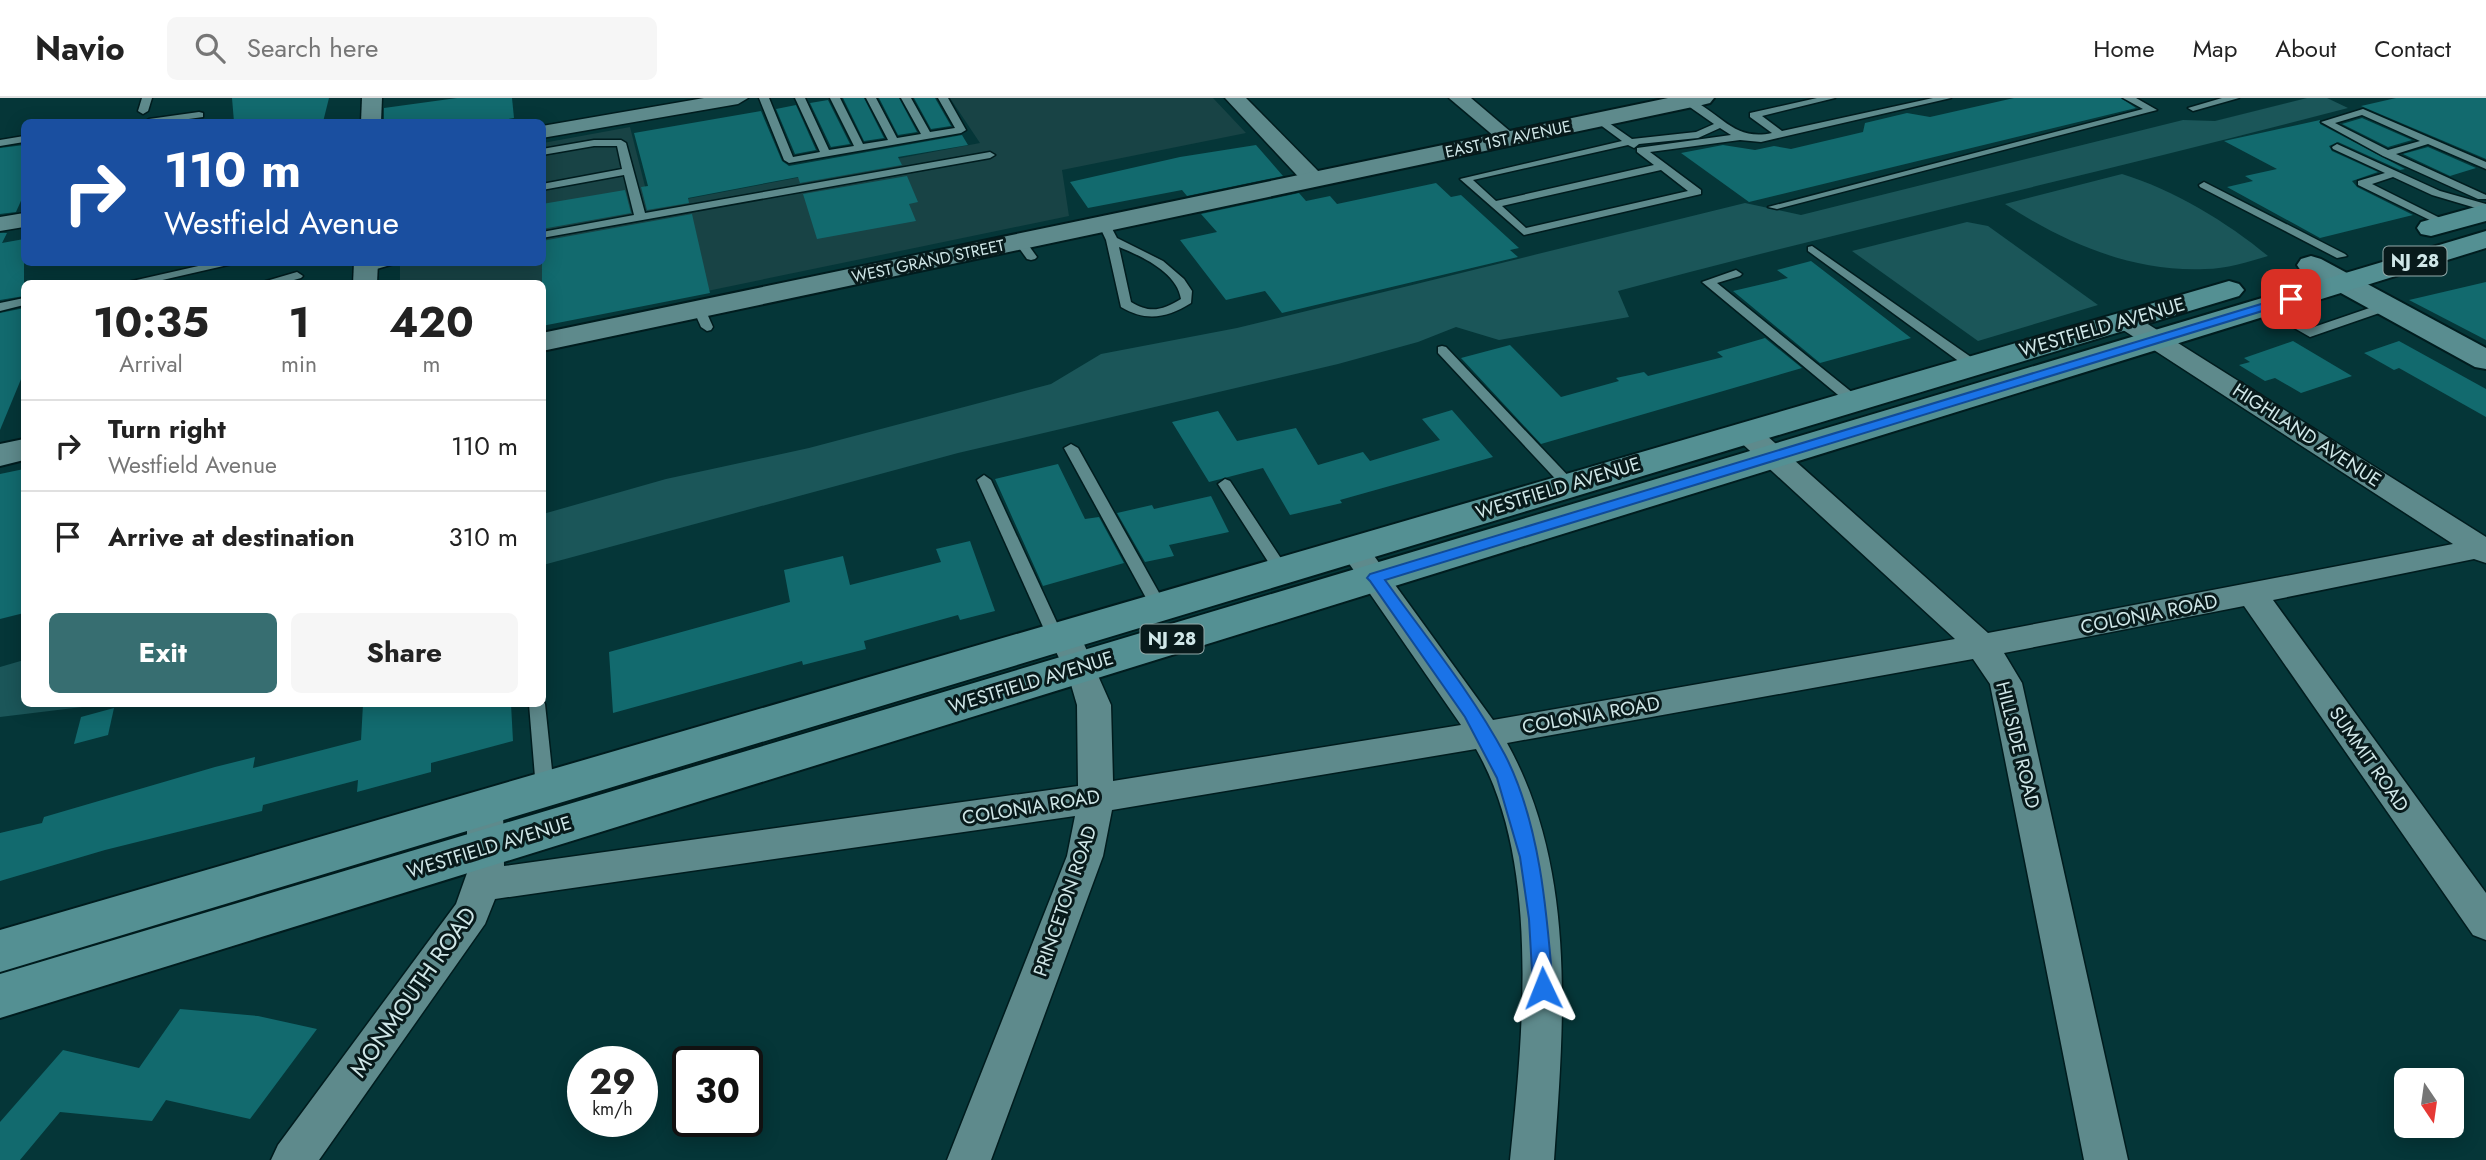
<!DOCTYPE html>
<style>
:root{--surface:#fff;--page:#f6f6f6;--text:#222;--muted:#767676;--line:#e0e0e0;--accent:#376e71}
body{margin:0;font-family:Jost,sans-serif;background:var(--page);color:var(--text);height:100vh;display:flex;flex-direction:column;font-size:26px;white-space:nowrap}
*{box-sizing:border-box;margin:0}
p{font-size:23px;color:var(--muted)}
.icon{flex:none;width:38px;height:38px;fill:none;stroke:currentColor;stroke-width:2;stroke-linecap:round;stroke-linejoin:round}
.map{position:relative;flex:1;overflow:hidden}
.sheet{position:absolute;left:21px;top:182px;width:525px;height:427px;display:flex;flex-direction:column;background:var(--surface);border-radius:10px;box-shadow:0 4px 18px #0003}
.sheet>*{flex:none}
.banner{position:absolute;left:21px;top:21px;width:525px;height:147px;border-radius:10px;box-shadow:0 4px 18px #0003;background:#1a4fa0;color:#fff;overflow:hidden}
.needle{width:46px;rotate:167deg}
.fabs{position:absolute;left:2394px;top:970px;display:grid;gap:14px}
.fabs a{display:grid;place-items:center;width:70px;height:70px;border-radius:10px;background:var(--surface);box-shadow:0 4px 18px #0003;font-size:35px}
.speed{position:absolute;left:567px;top:948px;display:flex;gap:14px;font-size:35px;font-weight:700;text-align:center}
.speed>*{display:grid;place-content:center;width:91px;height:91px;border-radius:50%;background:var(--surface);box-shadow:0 4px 18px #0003;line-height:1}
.speed small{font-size:18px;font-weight:400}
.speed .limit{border:4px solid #111;border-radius:10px;background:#fff;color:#111}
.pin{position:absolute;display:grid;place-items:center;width:60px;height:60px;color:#fff;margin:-30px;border-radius:14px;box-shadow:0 4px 10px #0006}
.me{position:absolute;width:77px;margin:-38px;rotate:358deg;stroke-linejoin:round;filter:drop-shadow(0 0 5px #0008)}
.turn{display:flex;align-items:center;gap:24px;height:147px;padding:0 28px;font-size:32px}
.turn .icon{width:91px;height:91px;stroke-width:2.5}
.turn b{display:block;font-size:49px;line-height:60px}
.eta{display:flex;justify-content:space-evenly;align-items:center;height:119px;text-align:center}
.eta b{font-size:42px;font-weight:700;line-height:49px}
.primary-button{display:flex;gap:14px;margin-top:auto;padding:14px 28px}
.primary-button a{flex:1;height:80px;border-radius:10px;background:var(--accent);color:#fff;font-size:28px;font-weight:700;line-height:80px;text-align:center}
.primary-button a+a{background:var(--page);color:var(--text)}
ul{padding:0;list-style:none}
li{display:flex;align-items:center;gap:21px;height:91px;padding:0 28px;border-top:2px solid var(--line)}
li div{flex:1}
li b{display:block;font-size:26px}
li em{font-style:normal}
header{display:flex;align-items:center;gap:42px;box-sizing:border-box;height:98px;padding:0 35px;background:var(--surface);border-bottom:2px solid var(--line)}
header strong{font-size:33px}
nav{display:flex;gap:38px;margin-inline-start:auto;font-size:24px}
.search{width:490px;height:63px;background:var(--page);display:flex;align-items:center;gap:18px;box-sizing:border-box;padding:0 24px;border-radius:10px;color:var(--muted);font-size:26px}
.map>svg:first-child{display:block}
.built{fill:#184345}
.green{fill:#1b5659}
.building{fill:#126a6e}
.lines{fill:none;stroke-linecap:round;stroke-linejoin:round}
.service-casing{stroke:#001c1e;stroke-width:3}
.minor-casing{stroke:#001c1e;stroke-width:3}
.tertiary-casing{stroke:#001c1e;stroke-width:4}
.secondary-casing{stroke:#001c1e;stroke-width:4}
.primary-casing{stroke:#001c1e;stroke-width:4}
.service{fill:#5e8a8c;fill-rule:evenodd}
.minor{fill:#5e8a8c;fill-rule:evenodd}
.tertiary{fill:#5e8a8c;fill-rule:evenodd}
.secondary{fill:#598d90;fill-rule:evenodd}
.primary{fill:#549093;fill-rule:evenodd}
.route{fill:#1a73e8;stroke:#114b97;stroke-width:2}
.labels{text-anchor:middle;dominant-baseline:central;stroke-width:6;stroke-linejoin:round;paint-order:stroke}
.far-street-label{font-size:16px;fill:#d0e7e8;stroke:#081a1b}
.shield{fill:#081a1b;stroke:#94aaaa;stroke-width:2}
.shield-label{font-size:18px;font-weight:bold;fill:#d0e7e8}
.street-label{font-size:19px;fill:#d0e7e8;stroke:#081a1b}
.near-street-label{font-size:23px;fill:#d0e7e8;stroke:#081a1b}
</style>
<header>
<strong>Navio</strong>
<div class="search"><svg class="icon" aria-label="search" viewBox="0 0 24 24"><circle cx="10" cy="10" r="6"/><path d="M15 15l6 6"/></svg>Search here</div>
<nav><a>Home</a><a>Map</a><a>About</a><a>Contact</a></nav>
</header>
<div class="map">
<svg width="2486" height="1062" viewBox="0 0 2486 1062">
<rect width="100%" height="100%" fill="#053638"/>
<!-- built -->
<polygon class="built" points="950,0 1213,0 1246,35 1062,72 1069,118 543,227 542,186 400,186 400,165 542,164 543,45 630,29 650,108 980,45"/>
<!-- green -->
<g class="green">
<path d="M2307 0H2327L2348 10C2105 74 1860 128 1618 193L1629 219 1499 242 1456 229 1418 244 1338 266 958 355 543 467V416L666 381 809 350 1051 286 1101 256 1237 230 1745 105 1801 117 2183 22 2215 23Z"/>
<path d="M2122 76C2174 92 2227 124 2268 158 2248 164 2226 171 2205 171 2132 174 2065 145 2005 106Z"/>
<polygon points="1967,124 1988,128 2098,207 1978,243 1852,153"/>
<polygon points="24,562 24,606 107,606 0,619 0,569"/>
</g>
<!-- building -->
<g class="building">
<polygon points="232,0 329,0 323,24 234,24"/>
<polygon points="457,0 512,0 514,20 489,24 384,24 384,10"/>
<polygon points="843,0 864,0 884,40 864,43"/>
<polygon points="879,0 899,0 917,34 898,37"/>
<polygon points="914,0 935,0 951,28 931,31"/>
<polygon points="2014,0 2121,0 2136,10 1749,104 1681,55 1723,47 1755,52 1774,48 1791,51 1863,34 1865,25 1907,15 1930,19"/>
<polygon points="2396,0 2486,0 2486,61 2361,8"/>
<polygon points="828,2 850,46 831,49 810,5"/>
<polygon points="796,7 816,52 795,56 776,11"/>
<polygon points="761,13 782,63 789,68 962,37 968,47 898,59 902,67 800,85 798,79 688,100 689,105 647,112 641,89 648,88 634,35"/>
<polygon points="2362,20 2412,42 2388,49 2342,26"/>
<polygon points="2320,22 2320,26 2405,71 2400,72 2338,44 2329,48 2332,53 2378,74 2352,83 2357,89 2413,117 2320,140 2227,89 2253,83 2245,78 2277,71 2224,43"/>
<polygon points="24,47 24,96 16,114 0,116 0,50"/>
<polygon points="1256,47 1283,78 1187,98 1182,92 1088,110 1070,84 1180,59"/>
<polygon points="2428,49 2476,70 2450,78 2403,56"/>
<polygon points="907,78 918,104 909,106 916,123 817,141 803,96"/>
<polygon points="1436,85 1451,99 1461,97 1519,150 1510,152 1518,159 1282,215 1265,193 1226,202 1180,142 1217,134 1201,116 1299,95 1306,103 1330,98 1337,106"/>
<polygon points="625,92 631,115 542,131 542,106"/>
<polygon points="692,116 710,195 542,228 542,143"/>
<polygon points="0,135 7,135 2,145 24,141 24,198 0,202"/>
<polygon points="1811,163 1911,240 1820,265 1733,193 1788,180 1777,172"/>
<polygon points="2486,184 2486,242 2409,202"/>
<polygon points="24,210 24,274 0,332 0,215"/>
<polygon points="1765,240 1802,270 1541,346 1461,260 1510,247 1561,299 1619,283 1616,280 1644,274 1648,278 1723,259 1717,254"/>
<polygon points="2293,243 2352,278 2301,295 2275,280 2265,283 2239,267 2250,264 2244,260"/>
<polygon points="2399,243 2486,291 2486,319 2399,270 2394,272 2364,255"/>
<polygon points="1452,312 1493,359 1340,402 1342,405 1290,417 1263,370 1209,384 1172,324 1218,313 1237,343 1296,330 1318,367 1363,354 1370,363 1440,342 1422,321"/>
<polygon points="1058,366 1085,421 1099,419 1124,465 1043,488 995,381"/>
<polygon points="24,371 24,515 0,521 0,376"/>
<polygon points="1211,398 1229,434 1169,447 1174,458 1145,464 1117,415 1152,407 1154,411"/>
<polygon points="970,443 995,513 960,522 958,517 864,543 866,551 803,567 802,563 613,615 609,554 790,504 784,472 843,458 850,487 941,464 936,451"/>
<polygon points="363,606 511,606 513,643 431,665 431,674 357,694 358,682 263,707 262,713 105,752 0,783 0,735 42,725 44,719 215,669 255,659 253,670 361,642"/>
<polygon points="114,610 108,637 74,646 81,619"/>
<polygon points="180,911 258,918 317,931 250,1021 166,1002 152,1023 60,1014 20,1062 0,1062 0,1024 63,952 139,970"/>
</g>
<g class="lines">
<defs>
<g id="service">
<polygon points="142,0 152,0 148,13 143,16 138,13"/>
<polygon points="759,0 769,0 793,59 820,54 795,0 805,0 829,52 854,48 830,0 840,0 863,46 888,42 866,0 876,0 897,40 921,36 901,0 911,0 930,34 955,30 938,0 948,0 966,32 961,35 789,65 784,62"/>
<path d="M1687 0C1720 13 1733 44 1772 35L1750 19V15L1817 0H1835L1762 18 1782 33 1933 0H1951L1761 44 1740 42 1650 54 1701 92V96L1524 137 1460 81 1622 43 1595 23V19L1599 18 1632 41 1696 34 1714 26 1684 5 1682 3ZM1720 30 1731 37 1637 50V54L1654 67 1496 103 1473 82 1628 47 1634 50 1639 46 1698 40ZM1661 72 1688 93 1526 130 1502 108Z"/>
<polygon points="2123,0 2136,0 2157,12 1777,111 1768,109 2143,11"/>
<polygon points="2222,0 2239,0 2193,13 2188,10"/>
<path d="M2363 11 2486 64V71L2428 46 2396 56 2486 97V101H2478L2383 58 2321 24ZM2362 17 2420 43 2388 52 2335 25Z"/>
<polygon points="199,14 203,15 203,19 167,24 144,24 149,21"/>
<polygon points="24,38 24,44 0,48 0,42"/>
<polygon points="594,42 621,42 626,45 645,115 990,54 995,57 990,60 542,140 542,134 634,117 624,77 542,92 542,86 622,71 617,48 594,48 542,57 542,51"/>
<polygon points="2337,46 2440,93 2486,106 2486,113 2432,97 2393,79 2372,86 2452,126 2442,128 2358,87 2358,83 2385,75 2333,51 2332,49"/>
<polygon points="2204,84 2345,156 2347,158 2337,160 2200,89 2199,87"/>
<path d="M1100 123H1108L1117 140 1163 163 1184 181 1192 193 1191 205C1167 220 1146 224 1121 209L1106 142 1098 125ZM1119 149C1141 158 1177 174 1181 201 1163 212 1150 216 1131 204Z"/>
<polygon points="1020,140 1024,141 1037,159 1035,161 1031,162 1027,161 1014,143"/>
<polygon points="1812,148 1978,264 1978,270 1968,270 1808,153 1808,149"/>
<polygon points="216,164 241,164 145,186 119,186"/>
<polygon points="376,164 401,164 366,174 360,170"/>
<polygon points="1736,172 1742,176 1740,178 1717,185 1859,300 1859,306 1849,306 1702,184"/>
<polygon points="297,174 303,178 301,180 280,186 256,186"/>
<polygon points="24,200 24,207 0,213 0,205"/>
<polygon points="2387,204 2391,205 2391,211 2310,239 2258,209 2260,206 2268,206 2311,230"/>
<polygon points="699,207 705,211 713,229 711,232 707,233 701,229 693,211"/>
<polygon points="1442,248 1446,249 1574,384 1576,387 1574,390 1564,390 1438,255 1438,249"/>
<polygon points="1071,346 1078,350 1167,509 1164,513 1159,514 1151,509 1064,350"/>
<polygon points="984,377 991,382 1064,540 1062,544 1056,546 1048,540 977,382"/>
<polygon points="1225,381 1230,383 1286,468 1289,472 1286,476 1276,476 1218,386"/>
<polygon points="542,601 545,606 554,691 551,696 545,698 539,696 536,691 529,606 542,606"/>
</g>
<g id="minor">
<polygon points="362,0 382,0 381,24 361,24"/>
<polygon points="704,0 748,0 738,6 542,40 542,28"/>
<polygon points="1225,0 1246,0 1322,77 1325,82 1322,87 1306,87"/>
<polygon points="1449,0 1471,0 1518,40 1515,44 1501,44"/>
<polygon points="24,115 24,129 0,133 0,119"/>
<polygon points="354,164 378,164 377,186 353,186"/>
<path d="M2126 216 2135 218 2486 439V465L2474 461 2273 502 2486 795V842L2473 837 2244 508 2004 555 2022 585 2128 1062H2084L1990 586 1973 561 1507 645C1577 771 1564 924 1554 1062H1510C1523 938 1541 763 1476 651L1112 712 1103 758 991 1062H947L1067 758 1075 718 495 801 485 826 319 1062H271L278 1047 456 806 467 775V709L472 699 485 695 498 699 503 709 504 768 1078 688 1077 607 1070 583 1048 537 1053 529 1064 526 1075 529 1080 537 1111 607 1113 683 1461 627 1339 451 1344 444 1354 441 1364 444 1493 622 1955 541 1736 340 1732 334 1736 328 1746 326 1756 328 1988 535 2453 446 2117 228 2114 223 2117 218Z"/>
</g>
<g id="tertiary">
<polygon points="1668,0 1714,0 1710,5 1702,7 542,253 542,235"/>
<polygon points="24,341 24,362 0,368 0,346"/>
</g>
<polygon id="secondary" points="2311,158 2321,161 2486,250 2486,271 2475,269 2301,173 2297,167 2301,161"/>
<g id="primary">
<polygon points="2486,106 2486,123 2431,138 2421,136 2417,130 2421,124"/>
<polygon points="2486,133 2486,150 0,920 0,876"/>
<polygon points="2229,183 2239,186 2244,192 2239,198 0,874 0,832"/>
</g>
</defs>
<!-- service casing -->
<use href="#service" class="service-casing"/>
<!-- minor casing -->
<use href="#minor" class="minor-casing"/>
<!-- tertiary casing -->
<use href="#tertiary" class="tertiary-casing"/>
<!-- secondary casing -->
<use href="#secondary" class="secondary-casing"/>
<!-- primary casing -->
<use href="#primary" class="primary-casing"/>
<!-- service -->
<use href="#service" class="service"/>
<!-- minor -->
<use href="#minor" class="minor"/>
<!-- tertiary -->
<use href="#tertiary" class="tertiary"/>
<!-- secondary -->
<use href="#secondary" class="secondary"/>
<!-- primary -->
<use href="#primary" class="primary"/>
</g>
<!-- route -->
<path class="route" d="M2291 197 2295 198V203L1385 482C1426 539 1472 595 1505 657 1540 725 1547 815 1553 890L1550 896 1543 899 1536 896 1533 890 1529 821 1520 759 1497 680 1465 619 1370 483 1367 480 1370 476Z"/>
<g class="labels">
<!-- far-street labels -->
<g class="far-street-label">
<text transform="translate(1508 41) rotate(-12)">EAST 1ST AVENUE</text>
<text transform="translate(928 163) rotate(-12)">WEST GRAND STREET</text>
</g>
<!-- shield labels -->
<g class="shield">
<rect x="2383.5" y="148.5" width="63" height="29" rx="5"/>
<rect x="1140.5" y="526.5" width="63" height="29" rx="5"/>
</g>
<g class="shield-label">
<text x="2415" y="163">NJ 28</text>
<text x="1172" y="541">NJ 28</text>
</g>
<!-- street labels -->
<g class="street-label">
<text transform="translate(2102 229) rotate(-16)">WESTFIELD AVENUE</text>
<text transform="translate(2307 337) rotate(33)">HIGHLAND AVENUE</text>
<text transform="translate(1558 390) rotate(-17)">WESTFIELD AVENUE</text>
<text transform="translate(2149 516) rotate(-11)">COLONIA ROAD</text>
<text transform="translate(1031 584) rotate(-17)">WESTFIELD AVENUE</text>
<text transform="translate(1591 617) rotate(-10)">COLONIA ROAD</text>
<text transform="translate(2018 647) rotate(76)">HILLSIDE ROAD</text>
<text transform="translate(2369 661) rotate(55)">SUMMIT ROAD</text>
<text transform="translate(1031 709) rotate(-9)">COLONIA ROAD</text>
<text transform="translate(489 749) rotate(-17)">WESTFIELD AVENUE</text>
<text transform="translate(1065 803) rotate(-71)">PRINCETON ROAD</text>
</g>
<!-- near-street labels -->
<g class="near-street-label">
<text transform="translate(413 894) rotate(-55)">MONMOUTH ROAD</text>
</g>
</g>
</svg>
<div class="fabs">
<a><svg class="needle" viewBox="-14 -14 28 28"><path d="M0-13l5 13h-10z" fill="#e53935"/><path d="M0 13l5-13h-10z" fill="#767676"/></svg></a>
</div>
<div class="speed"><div>29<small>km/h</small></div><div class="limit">30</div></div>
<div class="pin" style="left:2291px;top:201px;background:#d93025"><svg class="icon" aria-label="arrive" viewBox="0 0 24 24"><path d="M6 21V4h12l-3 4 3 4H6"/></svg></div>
<svg class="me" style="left:1543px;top:890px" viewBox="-20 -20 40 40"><path d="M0-17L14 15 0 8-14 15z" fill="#1a73e8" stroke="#fff" stroke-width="4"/></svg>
<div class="banner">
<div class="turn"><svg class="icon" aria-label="right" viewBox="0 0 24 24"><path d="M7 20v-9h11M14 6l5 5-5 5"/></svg><div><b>110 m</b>Westfield Avenue</div></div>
</div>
<section class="sheet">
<div class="eta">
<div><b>10:35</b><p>Arrival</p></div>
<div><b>1</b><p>min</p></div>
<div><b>420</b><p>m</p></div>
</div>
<ul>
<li><svg class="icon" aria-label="right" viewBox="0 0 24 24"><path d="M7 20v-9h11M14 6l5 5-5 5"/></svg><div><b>Turn right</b><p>Westfield Avenue</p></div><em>110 m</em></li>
<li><svg class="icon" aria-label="arrive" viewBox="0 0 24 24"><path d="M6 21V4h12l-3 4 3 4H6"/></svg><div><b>Arrive at destination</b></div><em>310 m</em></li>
</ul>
<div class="primary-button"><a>Exit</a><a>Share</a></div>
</section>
</div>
